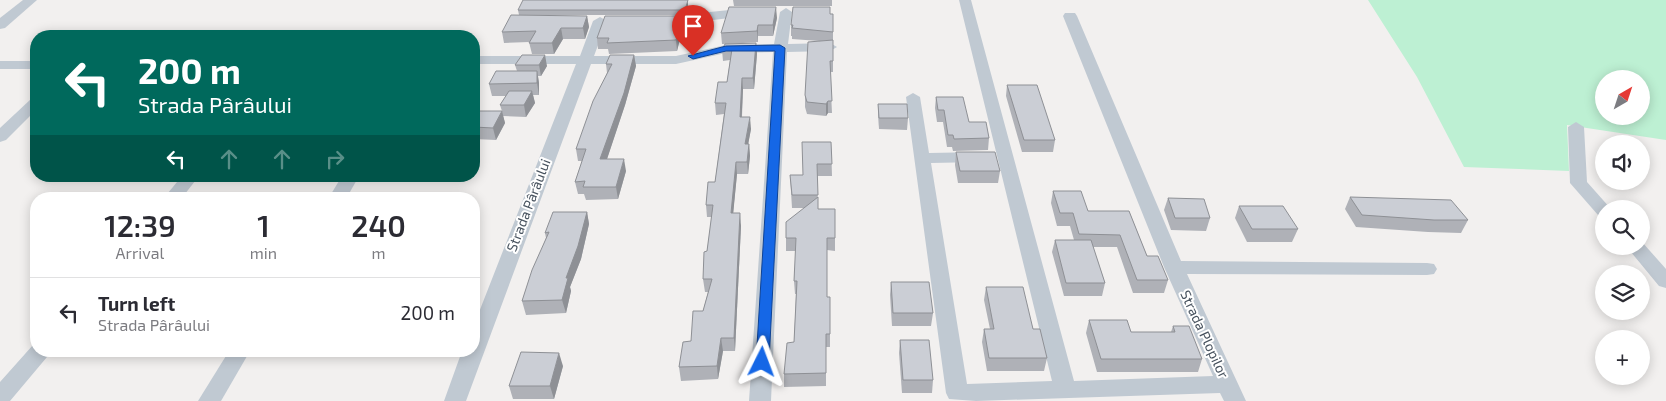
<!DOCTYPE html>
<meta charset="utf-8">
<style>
:root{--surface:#fff;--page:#f7f7f7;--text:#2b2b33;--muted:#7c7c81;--line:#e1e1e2}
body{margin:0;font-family:"Exo 2",sans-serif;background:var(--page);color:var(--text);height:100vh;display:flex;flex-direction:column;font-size:19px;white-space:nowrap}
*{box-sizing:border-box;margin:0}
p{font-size:16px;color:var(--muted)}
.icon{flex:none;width:28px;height:28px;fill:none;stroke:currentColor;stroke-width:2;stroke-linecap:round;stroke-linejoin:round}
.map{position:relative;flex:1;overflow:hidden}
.details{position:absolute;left:30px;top:192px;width:450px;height:165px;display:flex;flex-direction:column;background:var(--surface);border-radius:20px;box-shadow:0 2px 12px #0003}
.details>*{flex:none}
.hud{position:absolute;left:30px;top:30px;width:450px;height:152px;border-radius:20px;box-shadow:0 2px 12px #0003;background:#00695c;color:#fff;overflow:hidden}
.needle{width:32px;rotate:39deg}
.fabs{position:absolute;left:1595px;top:70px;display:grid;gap:10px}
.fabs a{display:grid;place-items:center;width:55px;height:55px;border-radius:50%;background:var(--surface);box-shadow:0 2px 12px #0003;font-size:25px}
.pin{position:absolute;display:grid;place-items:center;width:42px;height:42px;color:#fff;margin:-51px -21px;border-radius:50% 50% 50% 0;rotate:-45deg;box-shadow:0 0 5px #0007}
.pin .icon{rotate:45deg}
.me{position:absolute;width:55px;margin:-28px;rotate:3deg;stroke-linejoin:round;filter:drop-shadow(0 0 4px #0008)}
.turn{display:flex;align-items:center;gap:18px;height:105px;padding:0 25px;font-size:22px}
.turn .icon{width:65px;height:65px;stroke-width:2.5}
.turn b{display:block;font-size:35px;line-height:42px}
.lanes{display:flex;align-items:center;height:48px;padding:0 25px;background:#0003;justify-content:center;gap:25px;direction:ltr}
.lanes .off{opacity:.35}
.eta{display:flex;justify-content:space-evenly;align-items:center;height:85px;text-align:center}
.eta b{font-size:30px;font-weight:600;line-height:35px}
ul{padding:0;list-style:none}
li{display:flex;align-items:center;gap:15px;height:70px;padding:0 25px;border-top:1px solid var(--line)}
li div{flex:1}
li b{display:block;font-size:19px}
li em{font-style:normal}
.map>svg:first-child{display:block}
.green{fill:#bdf0d3;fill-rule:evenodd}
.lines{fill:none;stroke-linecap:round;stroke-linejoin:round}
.street{fill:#c0c9d2;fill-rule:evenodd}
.wall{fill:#afb1b7}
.shaded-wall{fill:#8e9095}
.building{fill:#cbced5;stroke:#8e9095}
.route{fill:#1567e6;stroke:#0e4396}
.labels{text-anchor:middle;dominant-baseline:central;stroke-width:4;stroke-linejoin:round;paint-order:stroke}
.street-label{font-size:14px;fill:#47525e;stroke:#fff}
</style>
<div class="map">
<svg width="1666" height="401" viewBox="0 0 1666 401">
<rect width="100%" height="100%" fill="#f2f0ef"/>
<!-- green -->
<path class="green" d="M1368 0H1666V140L1567 125 1569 171 1464 167 1417 77ZM1604 79H1641V116H1604Z"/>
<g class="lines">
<!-- street -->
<g class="street">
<polygon points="23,0 37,0 5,28 0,29 0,18"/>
<polygon points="959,0 971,0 1074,381 1213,376 1164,267 1063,16 1065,13 1075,13 1077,16 1181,261 1427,263 1434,264 1437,269 1434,274 1427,275 1187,274 1246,401 1224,401 1220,393 976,401 949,399 946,393 906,97 913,93 920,97 929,153 980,152 986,154 988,157 986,160 980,162 931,163 967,384 1052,381"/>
<polygon points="750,8 756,12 755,15 671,25 659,25 652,21 659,17"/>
<polygon points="786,8 792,12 788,44 830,43 837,47 830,51 787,52 771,401 749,401 773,52 726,53 676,64 591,64 466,401 444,401 462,351 474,351 474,325 576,64 474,64 474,56 580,56 593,21 600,17 607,21 594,56 676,56 726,45 774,44 780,12"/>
<rect x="0" y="61" width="36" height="8"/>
<polygon points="36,98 36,110 6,140 0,142 0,128 31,99"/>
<polygon points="1576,122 1584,127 1587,182 1611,209 1604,209 1604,216 1598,215 1570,183 1568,127"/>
<polygon points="182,176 199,176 181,199 163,199"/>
<polygon points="342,176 359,176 346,199 328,199"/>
<polygon points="1642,242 1666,269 1666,288 1659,286 1626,246 1641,246"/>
<polygon points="36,344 36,351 50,351 47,357 10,401 0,401 0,382 33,345"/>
<polygon points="229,351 250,351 221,401 198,401"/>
</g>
</g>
<!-- wall -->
<g class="wall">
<polygon points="733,0 832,0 832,6 734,6"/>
<polygon points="688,5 686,15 519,15 518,10"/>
<polygon points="830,14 833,14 833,72 830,72 832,113 828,113 826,116 807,114 805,107 805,95 819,41 792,39 792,36 791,36 791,25"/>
<polygon points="587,16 589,27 585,39 563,39 554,54 532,54 529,42 504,43 502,32"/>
<polygon points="682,16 683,27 677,51 609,54 608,49 598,49 597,38"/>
<polygon points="777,18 773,36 758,36 758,42 728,44 756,43 757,54 754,89 743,89 742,117 751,129 748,144 749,144 750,156 748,174 737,174 733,213 741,226 735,351 723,351 718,379 681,381 679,367 691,341 703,311 708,292 705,292 703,279 712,217 707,217 706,205 715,182 724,114 716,115 715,103 727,82 730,60 723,61 722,50 725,44 722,44 721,33"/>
<polygon points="522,55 547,66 541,76 538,76 539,83 539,95 533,95 535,103 526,117 503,116 505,123 496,140 474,139 474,117 502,111 500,105 506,96 492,96 489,84 517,71 515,65"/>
<polygon points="634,55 636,66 625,105 607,159 626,171 618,199 586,200 584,194 578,194 575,182 582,161 578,161 576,149 607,73 606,64"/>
<polygon points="1007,85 1055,140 1053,152 1022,152 1006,96"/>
<polygon points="936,97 989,138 988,150 953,151 952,147 947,147 943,122 937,122 935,108"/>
<polygon points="878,104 908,118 907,130 879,129 878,115"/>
<polygon points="831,142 832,176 817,176 818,209 835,209 835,251 827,250 827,297 830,297 830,347 826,347 826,386 784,387 784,374 794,342 796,294 795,294 794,281 796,251 786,251 786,238 804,208 792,208 790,175 803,175"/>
<polygon points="956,152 1000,171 998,183 958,183 955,165"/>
<polygon points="1053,191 1088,211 1129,211 1147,256 1168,280 1164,293 1133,293 1117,247 1093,247 1105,283 1102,296 1064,296 1052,252 1055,240 1074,240 1070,226 1057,226 1051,203"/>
<polygon points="1350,197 1468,220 1461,233 1428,232 1356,227 1345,209"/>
<polygon points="1168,198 1210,218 1206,231 1171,230 1164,210"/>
<polygon points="1239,206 1298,229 1292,242 1247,242 1235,218"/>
<polygon points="587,212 589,224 581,259 570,287 571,291 566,313 526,315 522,301 546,238 545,233"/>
<polygon points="891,282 933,313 931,326 892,326 890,295"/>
<polygon points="986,287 1033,329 1047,358 1044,371 987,371 982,342 984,329 990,329 984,300"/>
<polygon points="1089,320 1131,332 1171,332 1173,326 1202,359 1198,372 1097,372 1086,333"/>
<polygon points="900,340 933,380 932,393 902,393 899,353"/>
<polygon points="563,366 554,399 513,399 509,386"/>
</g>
<!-- shaded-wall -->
<g class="shaded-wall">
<polygon points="688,0 688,5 686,15 685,10"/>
<polygon points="776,7 777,18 773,36 773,25"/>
<polygon points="587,16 589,27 585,39 583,28"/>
<polygon points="682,16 683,27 677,51 676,40"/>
<polygon points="758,25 758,42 757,31"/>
<polygon points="561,28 563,39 554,54 552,43"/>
<polygon points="756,43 757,54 754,89 753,78"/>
<polygon points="545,55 547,66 541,76 539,65"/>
<polygon points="634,55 636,66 625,105 603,171 600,159"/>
<polygon points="537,71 539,83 539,95 537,83"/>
<polygon points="742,78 743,89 741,129 740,117"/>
<polygon points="532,91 535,103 526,117 524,105"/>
<polygon points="828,101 828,113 826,116 826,104"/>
<polygon points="502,111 505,123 496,140 493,128"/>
<polygon points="750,117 751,129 746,156 745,144"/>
<polygon points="749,144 750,156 748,174 747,162"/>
<polygon points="624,159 626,171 618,199 616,187"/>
<polygon points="736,162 737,174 732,226 731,213"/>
<polygon points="587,212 589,224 581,259 570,287 571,291 566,313 562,300 566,278"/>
<polygon points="740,213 741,226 735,351 734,338"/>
<polygon points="721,338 723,351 718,379 717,366"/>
<polygon points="559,353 563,366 554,399 550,386"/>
</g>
<!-- building -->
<g class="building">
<polygon points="523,0 688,0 685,10 518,10"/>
<polygon points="729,7 776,7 773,25 758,25 757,31 721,33"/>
<polygon points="793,7 830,7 830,14 833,14 833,32 792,28 793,25 791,25"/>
<polygon points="511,15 587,16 583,28 561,28 552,43 529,43 536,31 502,32"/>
<polygon points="605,16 682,16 676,40 607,43 609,38 597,38"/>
<polygon points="833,40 833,61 830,61 832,101 828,101 826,104 807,102 805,95 808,42"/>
<polygon points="756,43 753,78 742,78 740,117 750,117 745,144 749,144 747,162 736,162 731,213 740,213 734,338 721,338 717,366 679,367 683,342 691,341 693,311 703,311 712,279 703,279 704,252 707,251 713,205 706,205 708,182 715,182 726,103 715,103 718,82 727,82 732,49 722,50 725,44"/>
<polygon points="522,55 545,55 539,65 515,65"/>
<polygon points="610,55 634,55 624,93 600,159 624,159 616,187 583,187 585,181 575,182 586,149 576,149 593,101 612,64 606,64"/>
<polygon points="496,71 537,71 537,83 489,84"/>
<polygon points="1007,85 1037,85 1055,140 1024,140"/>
<polygon points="509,91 532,91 524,105 500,105"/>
<polygon points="936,97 963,97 969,122 986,122 989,138 954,139 953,135 948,135 944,110 938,110"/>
<polygon points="878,104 907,104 908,118 879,118"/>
<polygon points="477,111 502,111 493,128 474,127 474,117"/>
<polygon points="802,142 831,142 832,164 817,164 818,195 792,195 790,175 803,175"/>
<polygon points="956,152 995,152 1000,171 960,171"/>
<polygon points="1053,191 1081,191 1088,211 1129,211 1147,256 1158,256 1168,280 1137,280 1120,235 1079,234 1073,213 1060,213"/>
<polygon points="818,197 818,209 835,209 835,238 827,238 827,297 830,297 830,334 826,334 826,373 784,374 787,343 794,342 797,281 794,281 796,238 786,238 786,222"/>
<polygon points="1350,197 1451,200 1468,220 1434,220 1362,215"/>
<polygon points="1168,198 1204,199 1210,218 1175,218"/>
<polygon points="1239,206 1283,206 1298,229 1252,229"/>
<polygon points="553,212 587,212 578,246 566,278 568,278 562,300 522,301 532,270 549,232 545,233"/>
<polygon points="1055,240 1091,240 1105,283 1066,283"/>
<polygon points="891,282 929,282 933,313 893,313"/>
<polygon points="986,287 1023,287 1033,329 1040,329 1047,358 989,358 984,329 994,329"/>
<polygon points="1089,320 1127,320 1131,332 1175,332 1173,326 1189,326 1202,359 1101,359"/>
<polygon points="900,340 929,340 933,380 903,380"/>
<polygon points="521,352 559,353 550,386 509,386"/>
</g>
<!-- route -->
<polygon class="route" points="780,45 785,48 769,362 762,367 756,362 775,51 726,51 693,59 688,56 726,46"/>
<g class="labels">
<!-- street labels -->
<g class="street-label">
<text transform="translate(528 205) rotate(-69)">Strada Pârâului</text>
<text transform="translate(1205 334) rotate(65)">Strada Plopilor</text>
</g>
</g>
</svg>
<div class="fabs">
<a><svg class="needle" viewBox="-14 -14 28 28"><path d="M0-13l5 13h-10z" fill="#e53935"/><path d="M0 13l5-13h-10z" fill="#7c7c81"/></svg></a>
<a><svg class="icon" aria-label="sound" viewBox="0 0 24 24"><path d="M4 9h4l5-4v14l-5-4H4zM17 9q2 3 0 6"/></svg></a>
<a><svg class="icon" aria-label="search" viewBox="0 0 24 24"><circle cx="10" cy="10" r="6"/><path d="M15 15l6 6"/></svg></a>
<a><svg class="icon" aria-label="layers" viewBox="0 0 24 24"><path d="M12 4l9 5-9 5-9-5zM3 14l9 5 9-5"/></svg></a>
<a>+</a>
</div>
<div class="pin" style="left:693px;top:56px;background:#d93025"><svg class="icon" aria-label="arrive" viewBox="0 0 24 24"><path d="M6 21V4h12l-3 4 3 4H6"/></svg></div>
<svg class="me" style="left:762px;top:362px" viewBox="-20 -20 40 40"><path d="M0-17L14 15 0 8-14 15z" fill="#1567e6" stroke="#fff" stroke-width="4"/></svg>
<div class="hud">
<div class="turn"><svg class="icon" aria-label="left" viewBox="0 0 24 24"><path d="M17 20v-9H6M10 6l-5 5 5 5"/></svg><div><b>200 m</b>Strada Pârâului</div></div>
<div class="lanes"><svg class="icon" aria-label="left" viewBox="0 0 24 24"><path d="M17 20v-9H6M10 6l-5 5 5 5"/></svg><svg class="icon off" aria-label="ahead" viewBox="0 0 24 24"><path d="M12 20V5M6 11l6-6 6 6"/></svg><svg class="icon off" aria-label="ahead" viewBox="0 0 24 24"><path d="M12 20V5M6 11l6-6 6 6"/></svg><svg class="icon off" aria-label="right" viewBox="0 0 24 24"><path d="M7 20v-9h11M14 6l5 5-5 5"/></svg></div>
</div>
<section class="details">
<div class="eta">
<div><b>12:39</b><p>Arrival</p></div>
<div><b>1</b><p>min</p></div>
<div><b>240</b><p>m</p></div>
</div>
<ul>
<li><svg class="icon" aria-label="left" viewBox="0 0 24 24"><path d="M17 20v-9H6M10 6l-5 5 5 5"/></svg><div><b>Turn left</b><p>Strada Pârâului</p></div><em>200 m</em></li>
</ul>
</section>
</div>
